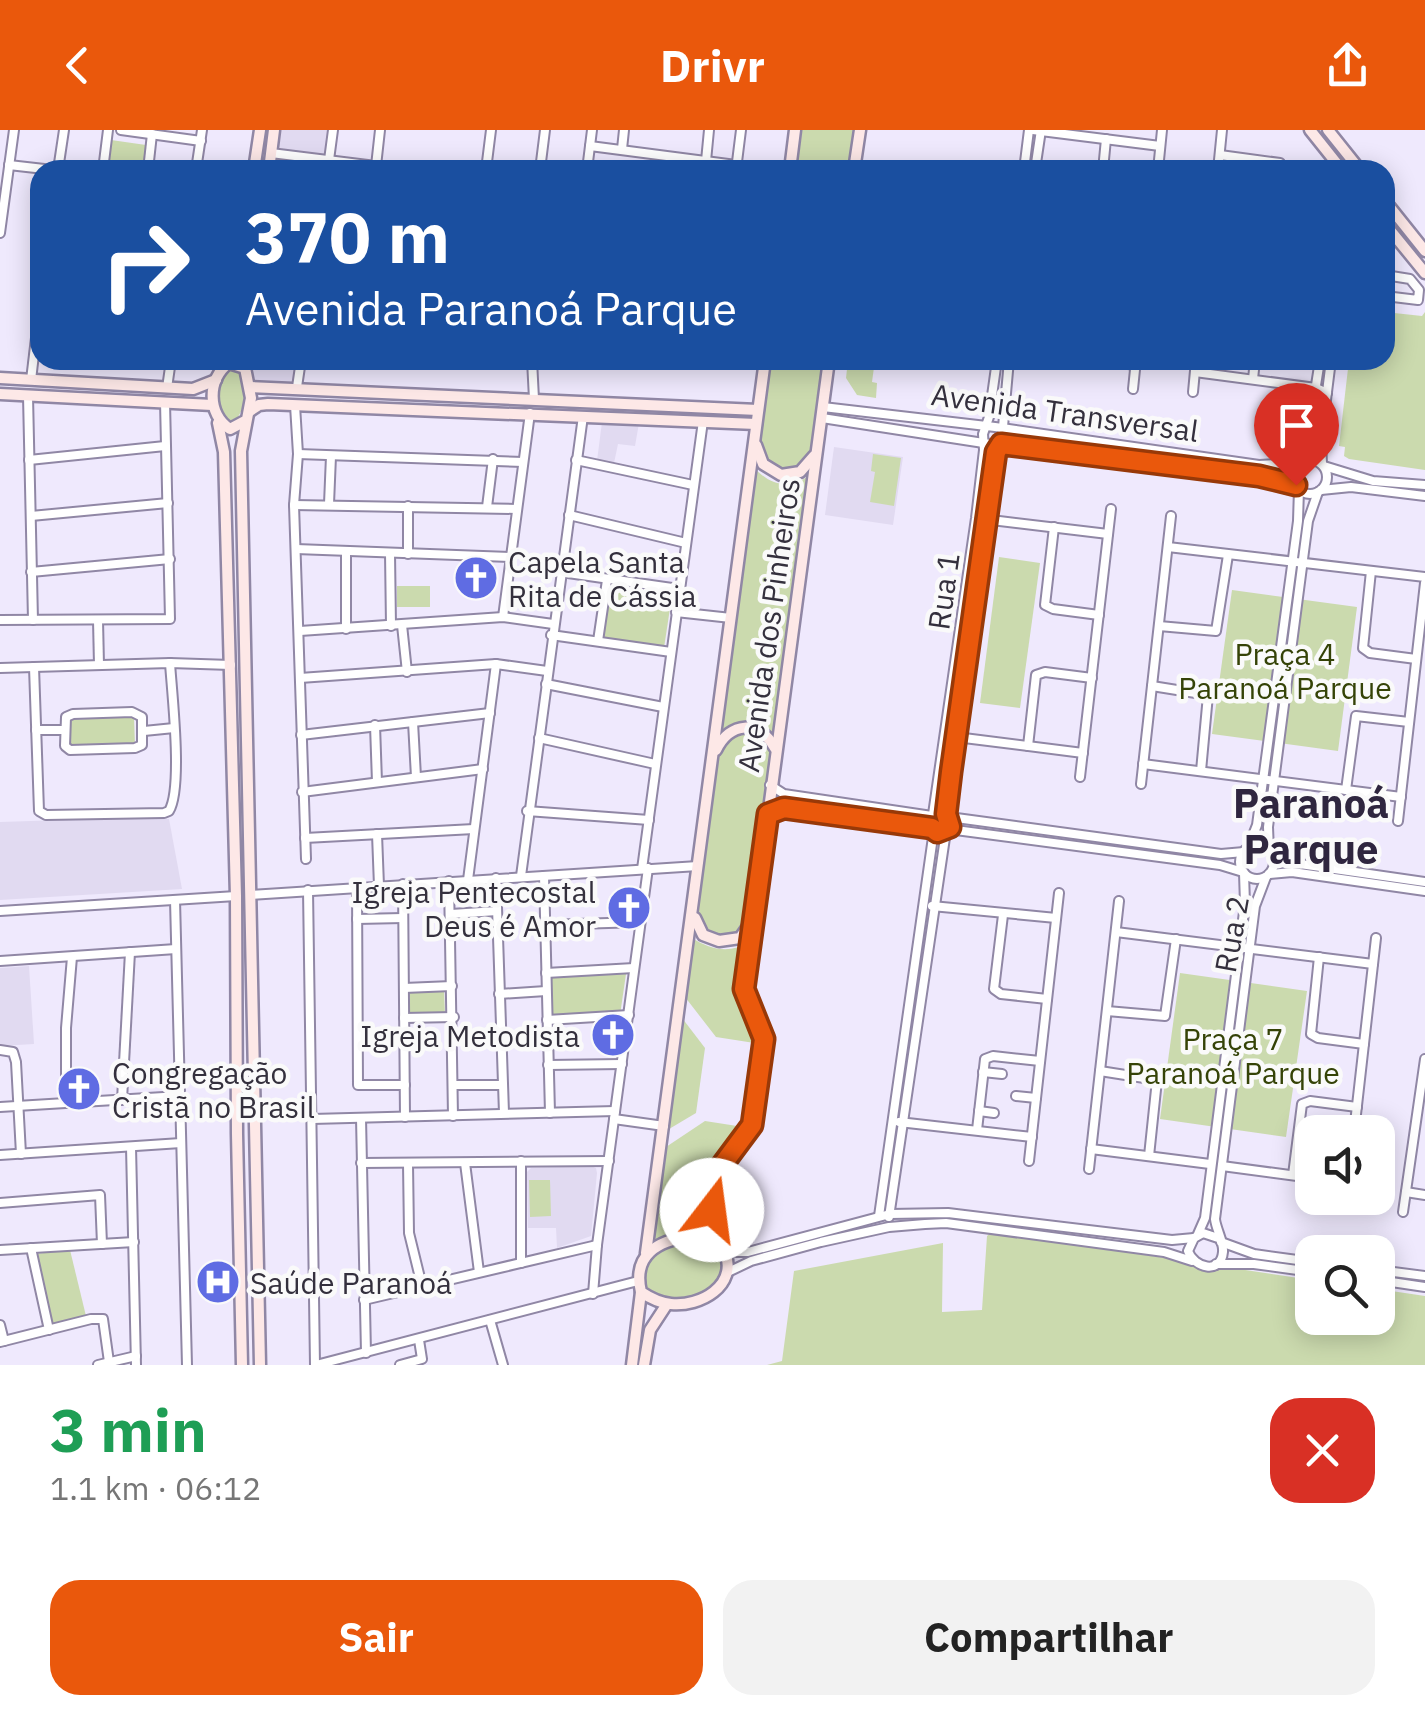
<!DOCTYPE html>
<html lang="pt">
<meta charset="utf-8">
<style>
:root{--surface:#fff;--page:#f2f2f2;--text:#222;--muted:#767676;--accent:#ea580c}
body{margin:0;font-family:"IBM Plex Sans",sans-serif;background:var(--page);color:var(--text);height:100vh;display:flex;flex-direction:column;font-size:38px;white-space:nowrap}
*{box-sizing:border-box;margin:0}
p{font-size:32px;color:var(--muted)}
.icon{flex:none;width:55px;height:55px;fill:none;stroke:currentColor;stroke-width:2;stroke-linecap:round;stroke-linejoin:round}
.map{position:relative;height:1235px;overflow:hidden}
.sheet{display:flex;flex-direction:column;background:var(--surface);flex:1}
.sheet>*{flex:none}
.guide{position:absolute;left:30px;top:30px;width:1365px;height:210px;border-radius:30px;box-shadow:0 5px 25px #0003;background:#1a4fa0;color:#fff;overflow:hidden}
.tools{position:absolute;left:1295px;top:985px;display:grid;gap:20px}
.tools a{display:grid;place-items:center;width:100px;height:100px;border-radius:20px;background:var(--surface);box-shadow:0 5px 25px #0003;font-size:50px}
.pin{position:absolute;display:grid;place-items:center;width:85px;height:85px;color:#fff;margin:-102px -42px;border-radius:50% 50% 50% 0;rotate:-45deg;box-shadow:0 0 10px #0007}
.pin .icon{rotate:45deg}
.me{position:absolute;width:110px;margin:-55px;rotate:15deg;stroke-linejoin:round;filter:drop-shadow(0 0 8px #0008)}
.turn{display:flex;align-items:center;gap:35px;height:210px;padding:0 50px;font-size:45px}
.turn .icon{width:130px;height:130px;stroke-width:2.5}
.turn b{display:block;font-size:70px;line-height:85px}
.round{display:grid;place-items:center;flex:none;width:105px;height:105px;border-radius:30px;background:var(--page)}
.headline{display:flex;align-items:center;justify-content:space-between;height:170px;padding:0 50px}
h1{font-size:60px;font-weight:800;line-height:75px;color:#1e9e55}
.action{display:flex;gap:20px;margin-top:auto;padding:20px 50px}
.action a{flex:1;height:115px;border-radius:30px;background:var(--accent);color:#fff;font-size:40px;font-weight:800;line-height:115px;text-align:center}
.action a+a{background:var(--page);color:var(--text)}
header{display:flex;justify-content:space-between;align-items:center;height:130px;padding:0 50px;background:var(--accent);color:#fff;font-size:45px;font-weight:800}
.map>svg:first-child{display:block}
.built{fill:#e1daf1}
.green{fill:#cbdaae}
.lines{fill:none;stroke-linecap:round;stroke-linejoin:round}
.street-casing{stroke:#9087a5;stroke-width:12}
.secondary-casing{stroke:#9087a5;stroke-width:15}
.street{stroke:#fff;stroke-width:8}
.secondary{stroke:#fde8e7;stroke-width:10}
.route-casing{stroke:#983908;stroke-width:25}
.route{stroke:#ea580c;stroke-width:18}
.labels{text-anchor:middle;dominant-baseline:central;stroke-width:9;stroke-linejoin:round;paint-order:stroke}
.street-label{font-size:30px;fill:#34303d;stroke:#fafafa}
.poi-label{font-size:30px;fill:#34303d;stroke:#fafafa;text-anchor:start}
.park-label{font-size:30px;fill:#354307;stroke:#fafafa}
.district-label{font-size:40px;font-weight:bold;fill:#2f263f;stroke:#fafafa}
</style>
<header><svg class="icon" aria-label="back" viewBox="0 0 24 24"><path d="M15 5l-7 7 7 7"/></svg>Drivr<svg class="icon" aria-label="share" viewBox="0 0 24 24"><path d="M12 15V3M7 8l5-5 5 5M5 13v7h14v-7"/></svg></header>
<div class="map">
<svg width="1425" height="1235" viewBox="0 0 1425 1235">
<rect width="100%" height="100%" fill="#efe9fd"/>
<!-- built -->
<g class="built">
<polygon points="275,0 333,0 329,30 297,27 296,40 270,40"/>
<polygon points="246,230 301,230 297,257 249,259 245,240"/>
<polygon points="602,292 639,293 635,316 618,314 614,333 597,331"/>
<polygon points="834,317 903,327 893,395 825,385"/>
<polygon points="94,689 169,689 182,759 0,770 0,692"/>
<polygon points="29,836 34,914 0,916 0,838"/>
<polygon points="591,1036 596,1038 597,1043 591,1106 557,1118 556,1098 528,1098 527,1042 531,1038"/>
</g>
<!-- green -->
<g class="green">
<polygon points="801,0 856,0 851,40 795,40"/>
<polygon points="111,10 146,15 144,40 107,40"/>
<polygon points="1385,182 1422,186 1425,182 1425,340 1349,329 1344,326 1345,317 1339,316 1349,230 1385,230"/>
<polygon points="766,230 822,230 825,244 817,320 800,341 771,341 755,309"/>
<polygon points="848,230 875,230 872,252 877,253 876,268 857,265 846,248"/>
<path d="M230 240 238 241C247 255 247 273 238 287L230 291C215 279 215 252 230 240Z"/>
<polygon points="873,324 901,328 894,376 870,372 875,342 871,341"/>
<path d="M752 335C769 356 790 361 811 344L774 613 766 602 729 599 718 607Z"/>
<polygon points="999,427 1040,433 1020,578 980,573"/>
<rect x="397" y="456" width="33" height="21"/>
<polygon points="609,457 672,465 664,518 602,509"/>
<polygon points="1232,460 1357,477 1338,621 1212,604"/>
<polygon points="134,587 135,616 67,617 64,590"/>
<polygon points="743,602 763,607 771,621 751,785 739,805 727,808 705,803 699,794 697,776 716,625 725,608"/>
<path d="M692 808C711 820 730 824 749 812L742 855 767 915 716 907 685 867Z"/>
<polygon points="1180,843 1307,861 1286,1007 1160,989"/>
<polygon points="626,844 620,885 549,888 548,846"/>
<polygon points="444,860 445,885 410,886 410,861"/>
<polygon points="679,884 705,918 696,983 664,1002"/>
<polygon points="705,991 750,998 710,1045 708,1100 676,1102 653,1114 663,1019"/>
<polygon points="529,1050 550,1050 551,1086 530,1087"/>
<polygon points="992,1102 1312,1150 1312,1188 1378,1188 1378,1159 1425,1166 1425,1235 767,1235 782,1231 794,1141 943,1113 942,1182 982,1180 987,1106"/>
<path d="M690 1110 717 1118 726 1132C713 1175 680 1177 643 1160L645 1129 665 1114Z"/>
<polygon points="70,1120 86,1186 51,1195 35,1124"/>
</g>
<g class="lines">
<defs>
<g id="street">
<polyline points="121,0 201,11"/>
<polyline points="1033,0 1160,16"/>
<polyline points="590,16 736,35"/>
<polyline points="622,19 624,0"/>
<polyline points="271,23 408,40"/>
<polyline points="1220,25 1280,33 1279,40"/>
<polyline points="329,30 333,0"/>
<polyline points="706,31 709,0"/>
<polyline points="9,35 53,40"/>
<polyline points="376,36 380,0"/>
<polyline points="58,40 64,0"/>
<polyline points="103,40 108,0"/>
<polyline points="148,40 152,4"/>
<polyline points="196,40 202,0"/>
<polyline points="486,40 491,0"/>
<polyline points="540,40 545,0"/>
<polyline points="587,40 592,0"/>
<polyline points="736,40 741,0"/>
<polyline points="1024,40 1029,0"/>
<polyline points="1035,40 1041,0"/>
<polyline points="1103,40 1106,9"/>
<polyline points="1158,40 1162,0"/>
<polyline points="1218,40 1222,0"/>
<polyline points="0,103 14,0"/>
<polyline points="1385,145 1410,149 1419,160 1418,170 1385,166"/>
<polyline points="532,230 534,269"/>
<polyline points="1095,230 1136,235"/>
<polyline points="1195,242 1316,258 1327,263"/>
<polyline points="1253,249 1255,230"/>
<polyline points="31,250 40,174"/>
<polyline points="297,257 301,230"/>
<polyline points="167,258 171,230"/>
<polyline points="1133,259 1136,230"/>
<polyline points="1193,262 1196,230"/>
<polyline points="28,266 33,490"/>
<polyline points="295,275 298,324 294,375 306,729"/>
<polyline points="823,277 995,297 1259,335 1300,333"/>
<polyline points="822,288 990,314 1083,323 1259,346 1296,355"/>
<polyline points="298,324 523,332"/>
<polyline points="29,330 165,316"/>
<polyline points="576,330 693,355"/>
<circle cx="1310" cy="347" r="17"/>
<polyline points="1304,331 1320,230"/>
<polyline points="1322,334 1321,310 1331,230"/>
<polyline points="1324,336 1373,351 1425,355"/>
<polyline points="1321,360 1351,357 1425,366"/>
<polyline points="329,374 331,326"/>
<polyline points="294,375 517,379"/>
<polyline points="487,377 493,329"/>
<polyline points="569,385 686,413"/>
<polyline points="31,386 168,373"/>
<polyline points="983,389 1108,404"/>
<polyline points="1054,397 1045,475 1053,479 1099,485"/>
<polyline points="1168,417 1425,447"/>
<polyline points="296,419 510,427"/>
<polyline points="390,423 391,496"/>
<polyline points="408,424 408,376"/>
<polyline points="1371,441 1363,518 1370,523 1416,529"/>
<polyline points="31,442 170,429"/>
<polyline points="561,442 679,459"/>
<polyline points="676,482 731,488"/>
<polyline points="503,487 530,283"/>
<polyline points="0,490 170,489 165,272"/>
<polyline points="98,490 99,535"/>
<polyline points="402,495 407,542"/>
<polyline points="1159,496 1216,501 1228,425"/>
<polyline points="346,499 346,421"/>
<polyline points="300,501 503,487 553,494"/>
<polyline points="551,505 671,522"/>
<polyline points="598,511 607,450"/>
<path d="M34 537 39 681 46 685 164 683 169 681C183 658 172 564 170 533"/>
<polyline points="0,538 170,533 231,535"/>
<polyline points="300,548 496,534 547,541"/>
<polyline points="546,554 663,577"/>
<polyline points="1152,556 1208,565 1201,641"/>
<polygon points="132,582 142,587 142,615 135,618 70,620 65,616 66,587 73,584"/>
<polyline points="413,592 416,647"/>
<polyline points="375,595 377,652"/>
<polyline points="36,600 64,600"/>
<polyline points="144,601 174,598"/>
<polyline points="301,605 490,583"/>
<polyline points="956,607 1083,623"/>
<polyline points="539,608 655,634"/>
<polyline points="1028,616 1036,545 1045,542 1092,548"/>
<polyline points="1143,634 1401,667"/>
<polyline points="1080,647 1111,379"/>
<polyline points="1141,654 1171,386"/>
<polyline points="770,655 784,664 932,686"/>
<polyline points="1346,660 1356,586 1409,592"/>
<polyline points="302,662 483,639"/>
<polyline points="527,681 649,690"/>
<polyline points="943,682 949,687 1221,724 1244,722"/>
<polyline points="768,684 780,678 797,679 931,698 937,702 948,699 1220,735 1243,742"/>
<polyline points="946,684 996,322 1002,308 1009,230"/>
<polyline points="1398,691 1425,453"/>
<polyline points="931,698 976,388 984,320 983,304 989,287 997,230"/>
<polyline points="377,704 379,756"/>
<polyline points="305,708 474,699"/>
<circle cx="1257" cy="732" r="17"/>
<polyline points="1248,718 1257,695 1298,391 1299,359"/>
<polyline points="1269,721 1268,697 1308,391 1318,362"/>
<polyline points="1272,724 1293,733 1425,752"/>
<polyline points="642,739 703,291"/>
<polyline points="1269,744 1292,742 1425,761"/>
<polyline points="521,746 583,286"/>
<polyline points="544,746 550,983"/>
<polyline points="496,748 504,983"/>
<polyline points="468,750 496,534"/>
<polyline points="449,751 453,986"/>
<polyline points="403,754 405,987"/>
<polyline points="357,757 358,955 405,955"/>
<polyline points="308,760 315,1235"/>
<polyline points="251,765 698,736"/>
<polyline points="175,770 187,1235"/>
<polyline points="932,776 1056,788"/>
<polyline points="0,781 236,766"/>
<polyline points="451,784 497,781"/>
<polyline points="1003,785 994,859 1001,864 1047,869"/>
<polyline points="357,789 403,788"/>
<polyline points="545,795 640,792"/>
<polyline points="1116,802 1373,834"/>
<polyline points="1319,827 1311,904 1318,908 1364,914"/>
<polyline points="0,831 176,819"/>
<polyline points="546,843 634,838"/>
<polyline points="404,858 452,856"/>
<polyline points="499,864 546,861"/>
<polyline points="1107,881 1165,886 1176,809"/>
<polyline points="404,888 454,887"/>
<polyline points="547,890 629,885"/>
<polyline points="0,920 13,922 16,932 21,1024"/>
<polyline points="548,935 622,934"/>
<polyline points="1100,941 1157,950 1149,1026"/>
<polyline points="983,942 1002,944"/>
<polyline points="454,955 502,955"/>
<polyline points="1016,966 1036,968"/>
<polyline points="122,970 130,822"/>
<polyline points="66,973 66,898 72,827"/>
<polyline points="0,977 180,966"/>
<polyline points="979,981 994,983"/>
<polyline points="361,988 366,1223"/>
<polyline points="312,989 615,981"/>
<polyline points="614,989 664,996"/>
<polyline points="899,992 1032,1007"/>
<polyline points="977,1000 985,929 993,926 1040,931"/>
<polyline points="1354,1002 1376,808"/>
<polyline points="131,1017 136,1235"/>
<polyline points="1091,1019 1210,1034"/>
<polyline points="0,1025 181,1013"/>
<polyline points="1029,1031 1059,763"/>
<polyline points="361,1033 609,1031"/>
<polyline points="465,1033 479,1142"/>
<polyline points="408,1034 409,1103 422,1156"/>
<polyline points="1222,1036 1312,1048"/>
<polyline points="1089,1039 1119,771"/>
<polyline points="1293,1045 1302,974 1310,971 1357,977"/>
<polyline points="1406,1062 1425,1065"/>
<polyline points="0,1073 100,1065 102,1114"/>
<polyline points="1346,1076 1347,1068"/>
<polyline points="1403,1082 1425,929"/>
<polyline points="879,1086 934,700"/>
<polyline points="889,1087 946,701"/>
<polyline points="1198,1104 1205,1088 1245,774 1244,743"/>
<path d="M1218 1108 1203 1103 1194 1108 1188 1121C1194 1138 1221 1145 1223 1122 1224 1112 1216 1099 1215 1089L1255 776 1266 747"/>
<polyline points="1221,1112 1254,1124 1312,1132"/>
<polyline points="31,1118 49,1200"/>
<polyline points="0,1120 134,1112"/>
<polyline points="725,1122 748,1122 890,1084 948,1083 1172,1110 1194,1108"/>
<polyline points="521,1133 521,1031"/>
<polyline points="1216,1134 1254,1134 1312,1142"/>
<polyline points="1378,1140 1425,1146"/>
<polyline points="728,1142 751,1131 821,1112 889,1097 925,1094 946,1093 1164,1122 1192,1131"/>
<polyline points="1378,1150 1425,1157"/>
<polyline points="593,1164 597,1115 648,738"/>
<polyline points="364,1170 597,1115"/>
<polyline points="490,1190 503,1235"/>
<polyline points="0,1195 4,1211"/>
<polyline points="0,1212 91,1189 103,1189 109,1232"/>
<polyline points="98,1235 136,1226"/>
<polyline points="316,1235 638,1151"/>
<polyline points="400,1235 422,1229 419,1210"/>
</g>
<g id="secondary">
<polyline points="1310,0 1342,40"/>
<polyline points="1328,0 1360,40"/>
<polyline points="254,40 260,0"/>
<polyline points="269,40 274,0"/>
<polyline points="790,40 795,0"/>
<polyline points="854,40 860,0"/>
<polyline points="1385,71 1425,121"/>
<polyline points="1385,94 1425,143"/>
<polyline points="0,248 193,259 216,250"/>
<polyline points="251,257 758,280"/>
<polyline points="0,264 212,275"/>
<polyline points="250,281 259,275 268,274 756,294"/>
<path d="M245 291 230 299C207 285 207 248 229 233L245 238 251 268 241 321 260 1235"/>
<polyline points="218,293 224,322 236,766 237,1004 242,1235"/>
<polyline points="756,315 763,334 781,345 800,342 814,326"/>
<path d="M716 620C730 592 759 589 775 618"/>
<polyline points="695,788 703,805 719,811 740,808 751,792"/>
<path d="M690 1107 708 1110 725 1122C738 1156 700 1177 671 1174 659 1173 650 1168 641 1162 632 1125 658 1110 690 1107Z"/>
<polyline points="708,1110 720,1038 752,995 764,909 745,859 829,230"/>
<polyline points="646,1123 765,230"/>
<polyline points="632,1235 641,1162"/>
<polyline points="644,1235 650,1200 667,1174"/>
</g>
</defs>
<!-- street casing -->
<use href="#street" class="street-casing"/>
<!-- secondary casing -->
<use href="#secondary" class="secondary-casing"/>
<!-- street -->
<use href="#street" class="street"/>
<!-- secondary -->
<use href="#secondary" class="secondary"/>
</g>
<g class="lines">
<defs>
<polyline id="route" points="712,1080 720,1038 752,995 764,909 744,859 768,684 784,678 932,698 937,702 950,697 946,684 951,642 996,322 1001,314 1259,346 1296,355"/>
</defs>
<!-- route casing -->
<use href="#route" class="route-casing"/>
<!-- route -->
<use href="#route" class="route"/>
</g>
<!-- icons -->
<defs>
<symbol id="church-disc" viewBox="-11 -11 22 22"><circle r="9.5" fill="#5f6ce3" stroke="#fafafa"/><path d="M-1.2-6h2.4v3.5h3.3v2.4h-3.3V6h-2.4V-.1h-3.3v-2.4h3.3Z" fill="#fff"/></symbol>
<symbol id="hospital-disc" viewBox="-11 -11 22 22"><circle r="9.5" fill="#5f6ce3" stroke="#fafafa"/><path d="M-5-5h3v3.5h4V-5h3V5h-3V1.5h-4V5h-3Z" fill="#fff"/></symbol>
</defs>
<g fill-rule="evenodd">
<use href="#church-disc" x="451" y="423" width="50" height="50"/>
<use href="#church-disc" x="604" y="753" width="50" height="50"/>
<use href="#church-disc" x="588" y="880" width="50" height="50"/>
<use href="#church-disc" x="54" y="934" width="50" height="50"/>
<use href="#hospital-disc" x="193" y="1127" width="50" height="50"/>
</g>
<g class="labels">
<!-- street labels -->
<g class="street-label">
<text transform="translate(1065 282) rotate(8)">Avenida Transversal</text>
<text transform="translate(943 461) rotate(-82)">Rua 1</text>
<text transform="translate(768 495) rotate(-82)">Avenida dos Pinheiros</text>
<text transform="translate(1231 804) rotate(-80)">Rua 2</text>
</g>
<!-- poi labels -->
<g class="poi-label">
<text x="508" y="431">Capela Santa<tspan x="508" dy="34">Rita de Cássia</tspan></text>
<text x="596" y="761" text-anchor="end">Igreja Pentecostal<tspan x="596" dy="34">Deus é Amor</tspan></text>
<text x="580" y="905" text-anchor="end">Igreja Metodista</text>
<text x="112" y="942">Congregação<tspan x="112" dy="34">Cristã no Brasil</tspan></text>
<text x="250" y="1152">Saúde Paranoá</text>
</g>
<!-- park labels -->
<g class="park-label">
<text x="1285" y="523">Praça 4<tspan x="1285" dy="34">Paranoá Parque</tspan></text>
<text x="1233" y="908">Praça 7<tspan x="1233" dy="34">Paranoá Parque</tspan></text>
</g>
<!-- district labels -->
<g class="district-label">
<text x="1311" y="673">Paranoá<tspan x="1311" dy="46">Parque</tspan></text>
</g>
</g>
</svg>
<div class="tools">
<a><svg class="icon" aria-label="sound" viewBox="0 0 24 24"><path d="M4 9h4l5-4v14l-5-4H4zM17 9q2 3 0 6"/></svg></a>
<a><svg class="icon" aria-label="search" viewBox="0 0 24 24"><circle cx="10" cy="10" r="6"/><path d="M15 15l6 6"/></svg></a>
</div>
<div class="pin" style="left:1296px;top:355px;background:#d93025"><svg class="icon" aria-label="arrive" viewBox="0 0 24 24"><path d="M6 21V4h12l-3 4 3 4H6"/></svg></div>
<svg class="me" style="left:712px;top:1080px" viewBox="-20 -20 40 40"><circle r="19" fill="#fff"/><path d="M0-13L10 11 0 6-10 11z" fill="#ea580c"/></svg>
<div class="guide">
<div class="turn"><svg class="icon" aria-label="right" viewBox="0 0 24 24"><path d="M7 20v-9h11M14 6l5 5-5 5"/></svg><div><b>370 m</b>Avenida Paranoá Parque</div></div>
</div>
</div>
<section class="sheet">
<div class="headline"><div><h1>3 min</h1><p>1.1 km · 06:12</p></div><a class="round" style="background:#d93025;color:#fff"><svg class="icon" aria-label="close" viewBox="0 0 24 24"><path d="M6 6l12 12M18 6L6 18"/></svg></a></div>
<div class="action"><a>Sair</a><a>Compartilhar</a></div>
</section>
